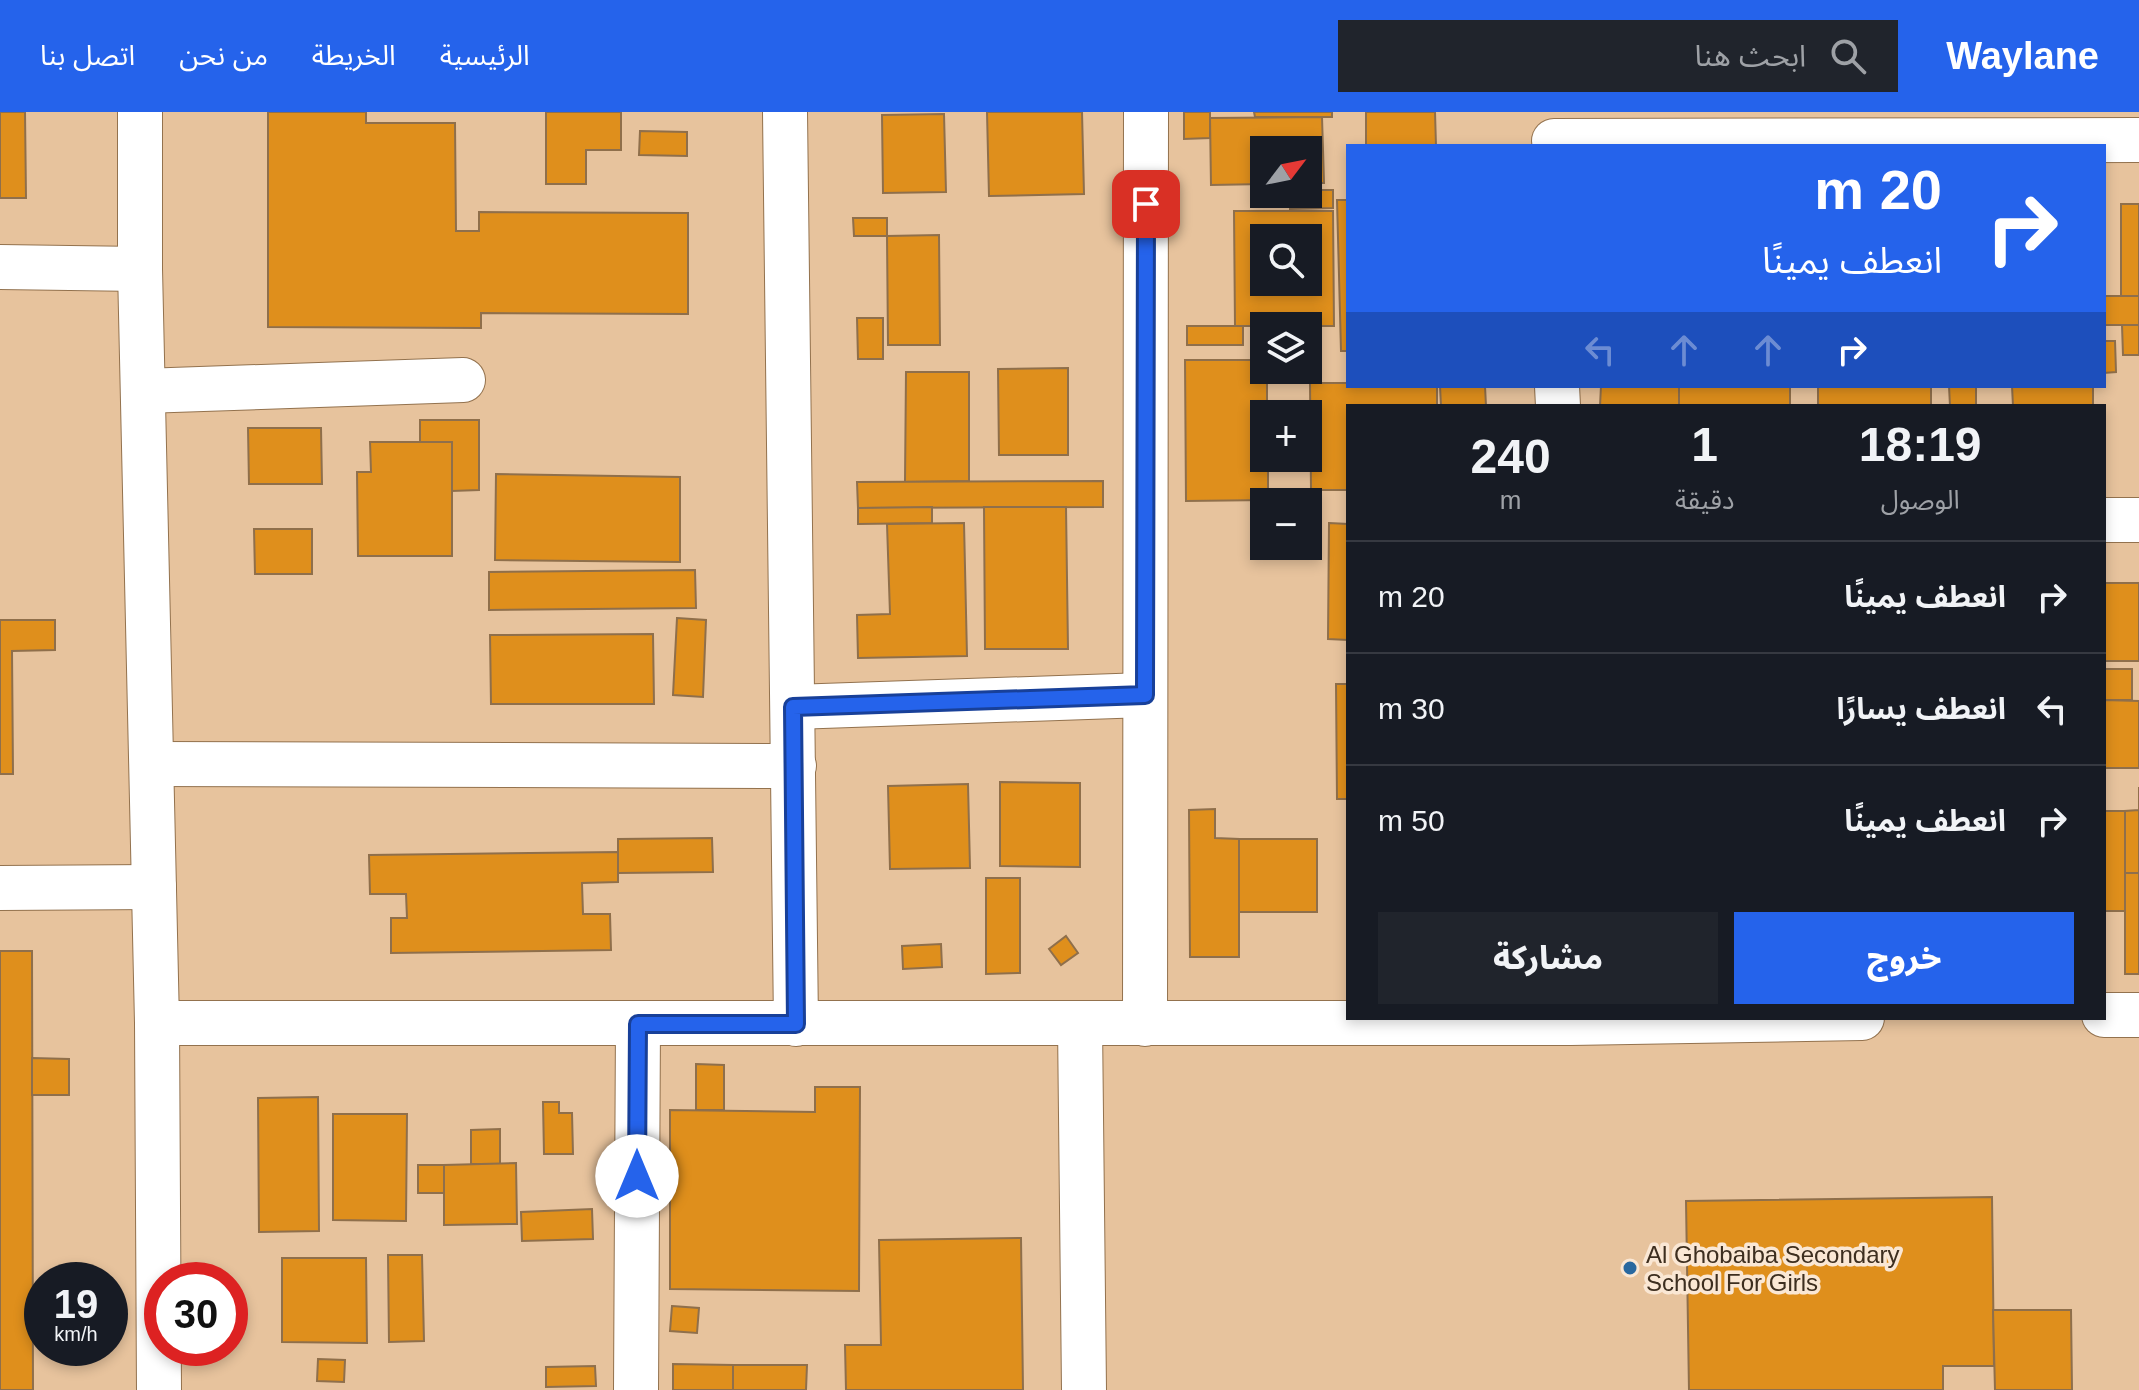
<!DOCTYPE html>
<html lang="ar">
<meta charset="utf-8">
<style>
:root{--surface:#171b24;--page:#20242c;--text:#f1f3f6;--muted:#9ea1a6;--line:#363941;--accent:#2563eb}
body{margin:0;font-family:Helvetica,"Noto Sans Arabic",sans-serif;background:var(--page);color:var(--text);direction:rtl;height:100vh;display:flex;flex-direction:column;font-size:30px;white-space:nowrap}
*{box-sizing:border-box;margin:0}
p{font-size:26px;color:var(--muted)}
.icon{flex:none;width:44px;height:44px;fill:none;stroke:currentColor;stroke-width:2;stroke-linecap:round;stroke-linejoin:round}
.map{position:relative;flex:1;overflow:hidden;direction:ltr}
.sheet{position:absolute;left:1346px;top:292px;width:760px;height:616px;display:flex;flex-direction:column;background:var(--surface);border-radius:0px;box-shadow:0 4px 12px #0003;direction:rtl}
.sheet>*{flex:none}
.top-card{position:absolute;left:1346px;top:32px;width:760px;height:244px;border-radius:0px;box-shadow:0 4px 12px #0003;direction:rtl;background:#2563eb;color:#fff;overflow:hidden}
.needle{width:52px;rotate:58deg}
.buttons{position:absolute;left:1250px;top:24px;display:grid;gap:16px}
.buttons a{display:grid;place-items:center;width:72px;height:72px;border-radius:0px;background:var(--surface);box-shadow:0 4px 12px #0003;font-size:40px}
.speed{position:absolute;left:24px;top:1150px;display:flex;gap:16px;font-size:40px;font-weight:700;text-align:center}
.speed>*{display:grid;place-content:center;width:104px;height:104px;border-radius:50%;background:var(--surface);box-shadow:0 4px 12px #0003;line-height:1}
.speed small{font-size:20px;font-weight:400}
.speed .limit{border:12px solid #d22;background:#fff;color:#111}
.pin{position:absolute;display:grid;place-items:center;width:68px;height:68px;color:#fff;margin:-34px;border-radius:16px;box-shadow:0 4px 12px #0006}
.me{position:absolute;width:88px;margin:-44px;rotate:0deg;stroke-linejoin:round;filter:drop-shadow(0 0 6px #0008)}
.turn{display:flex;align-items:center;gap:28px;height:168px;padding:0 32px;font-size:36px}
.turn .icon{width:104px;height:104px;stroke-width:2.5}
.turn b{display:block;font-size:56px;line-height:68px}
.lanes{display:flex;align-items:center;height:76px;padding:0 32px;background:#0003;justify-content:center;gap:40px;direction:ltr}
.lanes .off{opacity:.35}
.eta{display:flex;justify-content:space-evenly;align-items:center;height:136px;text-align:center}
.eta b{font-size:48px;font-weight:800;line-height:56px}
.primary-button{display:flex;gap:16px;margin-top:auto;padding:16px 32px}
.primary-button a{flex:1;height:92px;border-radius:0px;background:var(--accent);color:#fff;font-size:32px;font-weight:800;line-height:92px;text-align:center}
.primary-button a+a{background:var(--page);color:var(--text)}
ul{padding:0;list-style:none}
li{display:flex;align-items:center;gap:24px;height:112px;padding:0 32px;border-top:2px solid var(--line)}
li div{flex:1}
li b{display:block;font-size:30px}
li em{font-style:normal}
header{display:flex;align-items:center;gap:48px;box-sizing:border-box;height:112px;padding:0 40px;background:var(--accent);color:#fff}
header strong{font-size:38px}
nav{display:flex;gap:44px;margin-inline-start:auto;font-size:28px}
.search{width:560px;height:72px;background:var(--page);display:flex;align-items:center;gap:20px;box-sizing:border-box;padding:0 28px;border-radius:0px;color:var(--muted);font-size:30px}
.map>svg:first-child{display:block}
.building{fill:#df8f1c;stroke:#8f6f4b;stroke-width:2;fill-rule:evenodd}
.lines{fill:none;stroke-linecap:round;stroke-linejoin:round}
.street-casing{stroke:#93724e;stroke-width:46}
.street{stroke:#fff;stroke-width:44}
.route-casing{stroke:#184099;stroke-width:20}
.route{stroke:#2563eb;stroke-width:14}
.poi-dot{fill:#29689f;stroke:#fae7d4;stroke-width:3}
.labels{text-anchor:middle;dominant-baseline:central;stroke-width:7;stroke-linejoin:round;paint-order:stroke}
.poi-label{font-size:24px;fill:#3d2e1f;stroke:#fae7d4;text-anchor:start}
</style>
<header>
<strong>Waylane</strong>
<div class="search"><svg class="icon" aria-label="search" viewBox="0 0 24 24"><circle cx="10" cy="10" r="6"/><path d="M15 15l6 6"/></svg>ابحث هنا</div>
<nav><a>الرئيسية</a><a>الخريطة</a><a>من نحن</a><a>اتصل بنا</a></nav>
</header>
<div class="map">
<svg width="2139" height="1278" viewBox="0 0 2139 1278">
<rect width="100%" height="100%" fill="#e7c39d"/>
<!-- building -->
<g class="building">
<polygon points="0,0 25,0 26,86 0,86"/>
<polygon points="268,0 366,0 366,11 455,11 456,119 479,119 479,100 688,101 688,202 481,201 481,216 268,215"/>
<polygon points="546,0 621,0 621,38 586,38 586,72 546,72"/>
<polygon points="987,0 1082,0 1084,82 989,84"/>
<polygon points="1184,0 1210,0 1210,26 1184,27"/>
<polygon points="1254,0 1332,0 1332,5 1255,5"/>
<polygon points="1366,0 1435,0 1436,34 1366,34"/>
<polygon points="944,2 946,80 883,81 882,3"/>
<polygon points="1322,5 1324,71 1308,71 1308,38 1264,38 1264,72 1211,73 1210,6"/>
<polygon points="640,19 687,20 687,44 639,43"/>
<polygon points="1308,78 1333,78 1333,96 1290,97 1290,82 1308,82"/>
<polygon points="1337,88 1348,88 1348,239 1341,239"/>
<rect x="2121" y="92" width="18" height="92"/>
<path d="M1234 99H1333L1334 214H1235ZM1264 126H1308V170H1264Z"/>
<polygon points="853,106 887,106 887,124 854,124"/>
<polygon points="939,123 940,233 888,233 887,124"/>
<rect x="2104" y="184" width="35" height="29"/>
<polygon points="857,206 883,206 883,247 858,247"/>
<polygon points="2122,213 2139,213 2139,243 2123,243"/>
<rect x="1187" y="214" width="56" height="19"/>
<polygon points="2104,229 2115,229 2116,260 2104,261"/>
<polygon points="1185,248 1264,248 1264,258 1267,258 1267,302 1264,302 1264,346 1268,346 1268,388 1186,389"/>
<polygon points="1068,256 1068,343 999,343 998,257"/>
<polygon points="906,260 969,260 969,369 905,370"/>
<polygon points="1310,271 1348,271 1348,274 1437,274 1437,294 1348,294 1348,378 1311,378"/>
<polygon points="1440,274 1485,274 1486,294 1441,294"/>
<polygon points="1601,274 1679,274 1679,294 1600,294"/>
<rect x="1679" y="274" width="111" height="20"/>
<rect x="1818" y="274" width="113" height="20"/>
<polygon points="1949,274 1976,274 1976,294 1950,294"/>
<polygon points="2012,274 2093,274 2093,294 2013,294"/>
<polygon points="420,308 479,308 479,378 452,379 452,330 420,330"/>
<polygon points="248,316 321,316 322,372 249,372"/>
<polygon points="370,330 452,330 452,444 358,444 357,360 371,360"/>
<polygon points="496,362 680,365 680,450 495,448"/>
<polygon points="1103,369 1103,395 858,396 857,370"/>
<polygon points="932,395 932,411 858,412 858,396"/>
<polygon points="984,395 1066,395 1068,537 985,537"/>
<polygon points="964,411 967,544 858,546 857,503 890,502 887,412"/>
<polygon points="1329,411 1348,412 1348,528 1328,527"/>
<polygon points="254,417 312,417 312,462 255,462"/>
<polygon points="695,458 696,496 489,498 489,460"/>
<rect x="2104" y="471" width="35" height="78"/>
<polygon points="677,506 706,508 703,585 673,583"/>
<polygon points="0,508 55,508 55,538 12,539 13,662 0,662"/>
<polygon points="653,522 654,592 491,592 490,523"/>
<rect x="2104" y="557" width="28" height="31"/>
<polygon points="1336,572 1348,572 1348,687 1337,687"/>
<polygon points="2104,588 2139,589 2139,656 2104,656"/>
<polygon points="1000,670 1080,671 1080,755 1000,754"/>
<polygon points="968,672 970,756 890,757 888,674"/>
<polygon points="2139,675 2139,761 2125,761 2125,699 2139,698"/>
<polygon points="1215,697 1215,726 1239,727 1239,845 1190,845 1189,698"/>
<rect x="2104" y="699" width="21" height="100"/>
<polygon points="712,726 713,760 618,761 618,727"/>
<rect x="1239" y="727" width="78" height="73"/>
<polygon points="618,740 618,770 582,771 583,802 610,802 611,838 391,841 391,806 407,806 406,782 370,782 369,743"/>
<rect x="2125" y="761" width="14" height="101"/>
<polygon points="986,766 1020,766 1020,861 986,862"/>
<polygon points="1066,824 1078,841 1061,853 1049,837"/>
<polygon points="941,832 942,855 903,857 902,834"/>
<polygon points="0,839 32,839 33,1278 0,1278"/>
<polygon points="32,946 69,947 69,983 32,983"/>
<polygon points="696,952 724,953 724,998 696,998"/>
<polygon points="815,975 860,975 859,1179 670,1177 670,998 815,1000"/>
<polygon points="318,985 319,1119 259,1120 258,986"/>
<polygon points="543,990 559,990 559,1001 572,1001 573,1042 544,1042"/>
<polygon points="333,1002 407,1002 406,1109 333,1108"/>
<polygon points="500,1017 500,1052 471,1052 471,1018"/>
<polygon points="516,1051 517,1112 444,1113 444,1053"/>
<rect x="418" y="1053" width="26" height="28"/>
<polygon points="1992,1085 1994,1254 1943,1254 1943,1278 1689,1278 1686,1089"/>
<polygon points="592,1097 593,1127 522,1129 521,1100"/>
<polygon points="1021,1126 1023,1278 846,1278 845,1233 881,1233 879,1128"/>
<polygon points="388,1143 422,1143 424,1229 389,1230"/>
<polygon points="282,1146 366,1146 367,1231 282,1230"/>
<polygon points="672,1194 699,1196 697,1221 670,1219"/>
<polygon points="1993,1198 2071,1198 2072,1278 1995,1278"/>
<polygon points="318,1247 345,1248 344,1270 317,1269"/>
<polygon points="673,1252 733,1253 733,1278 673,1278"/>
<polygon points="733,1253 807,1253 806,1278 733,1278"/>
<polygon points="595,1254 596,1274 546,1275 546,1255"/>
</g>
<g class="lines">
<defs>
<g id="street">
<polyline points="140,0 140,157 157,911 159,1278"/>
<polyline points="785,0 796,912"/>
<polyline points="1554,29 2139,28"/>
<polyline points="0,155 140,157"/>
<polyline points="1557,274 1558,294"/>
<polyline points="143,279 463,268"/>
<polyline points="2104,408 2139,408"/>
<polyline points="793,595 1145,583"/>
<polyline points="152,652 794,654"/>
<polyline points="0,776 154,775"/>
<polyline points="2104,903 2139,903"/>
<polyline points="157,911 1571,911 1862,906"/>
<polyline points="1080,912 1084,1278"/>
<polyline points="1145,912 1146,0"/>
<polyline points="636,1278 638,912"/>
</g>
</defs>
<!-- street casing -->
<use href="#street" class="street-casing"/>
<!-- street -->
<use href="#street" class="street"/>
</g>
<g class="lines">
<defs>
<polyline id="route" points="637,1064 638,912 796,912 793,595 1145,583 1146,92"/>
</defs>
<!-- route casing -->
<use href="#route" class="route-casing"/>
<!-- route -->
<use href="#route" class="route"/>
</g>
<!-- markers -->
<circle class="poi-dot" cx="1630" cy="1156" r="8"/>
<g class="labels">
<!-- poi labels -->
<g class="poi-label">
<text x="1646" y="1142">Al Ghobaiba Secondary<tspan x="1646" dy="28">School For Girls</tspan></text>
</g>
</g>
</svg>
<div class="buttons">
<a><svg class="needle" viewBox="-14 -14 28 28"><path d="M0-13l5 13h-10z" fill="#e53935"/><path d="M0 13l5-13h-10z" fill="#9ea1a6"/></svg></a>
<a><svg class="icon" aria-label="search" viewBox="0 0 24 24"><circle cx="10" cy="10" r="6"/><path d="M15 15l6 6"/></svg></a>
<a><svg class="icon" aria-label="layers" viewBox="0 0 24 24"><path d="M12 4l9 5-9 5-9-5zM3 14l9 5 9-5"/></svg></a>
<a>+</a>
<a>−</a>
</div>
<div class="speed"><div>19<small>km/h</small></div><div class="limit">30</div></div>
<div class="pin" style="left:1146px;top:92px;background:#d93025"><svg class="icon" aria-label="arrive" viewBox="0 0 24 24"><path d="M6 21V4h12l-3 4 3 4H6"/></svg></div>
<svg class="me" style="left:637px;top:1064px" viewBox="-20 -20 40 40"><circle r="19" fill="#fff"/><path d="M0-13L10 11 0 6-10 11z" fill="#2563eb"/></svg>
<div class="top-card">
<div class="turn"><svg class="icon" aria-label="right" viewBox="0 0 24 24"><path d="M7 20v-9h11M14 6l5 5-5 5"/></svg><div><b>20 m</b>انعطف يمينًا</div></div>
<div class="lanes"><svg class="icon off" aria-label="left" viewBox="0 0 24 24"><path d="M17 20v-9H6M10 6l-5 5 5 5"/></svg><svg class="icon off" aria-label="ahead" viewBox="0 0 24 24"><path d="M12 20V5M6 11l6-6 6 6"/></svg><svg class="icon off" aria-label="ahead" viewBox="0 0 24 24"><path d="M12 20V5M6 11l6-6 6 6"/></svg><svg class="icon" aria-label="right" viewBox="0 0 24 24"><path d="M7 20v-9h11M14 6l5 5-5 5"/></svg></div>
</div>
<section class="sheet">
<div class="eta">
<div><b>18:19</b><p>الوصول</p></div>
<div><b>1</b><p>دقيقة</p></div>
<div><b>240</b><p>m</p></div>
</div>
<ul>
<li><svg class="icon" aria-label="right" viewBox="0 0 24 24"><path d="M7 20v-9h11M14 6l5 5-5 5"/></svg><div><b>انعطف يمينًا</b></div><em>20 m</em></li>
<li><svg class="icon" aria-label="left" viewBox="0 0 24 24"><path d="M17 20v-9H6M10 6l-5 5 5 5"/></svg><div><b>انعطف يسارًا</b></div><em>30 m</em></li>
<li><svg class="icon" aria-label="right" viewBox="0 0 24 24"><path d="M7 20v-9h11M14 6l5 5-5 5"/></svg><div><b>انعطف يمينًا</b></div><em>50 m</em></li>
</ul>
<div class="primary-button"><a>خروج</a><a>مشاركة</a></div>
</section>
</div>
